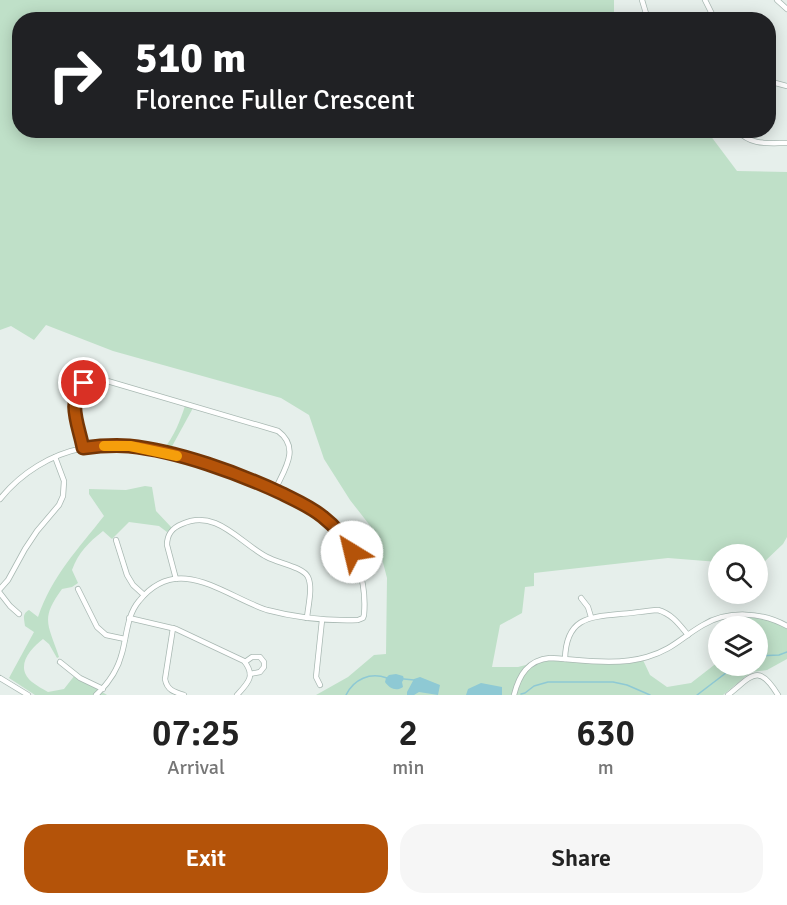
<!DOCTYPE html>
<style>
:root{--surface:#fff;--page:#f6f6f6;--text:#222;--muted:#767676;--accent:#b45309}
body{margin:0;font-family:Signika,sans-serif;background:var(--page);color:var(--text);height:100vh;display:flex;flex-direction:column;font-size:22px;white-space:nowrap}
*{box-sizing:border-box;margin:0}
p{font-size:20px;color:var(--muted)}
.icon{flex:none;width:33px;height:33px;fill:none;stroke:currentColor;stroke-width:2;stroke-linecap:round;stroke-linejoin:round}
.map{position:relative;height:695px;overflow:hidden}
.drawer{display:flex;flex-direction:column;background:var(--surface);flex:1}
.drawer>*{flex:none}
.banner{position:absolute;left:12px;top:12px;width:764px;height:126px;border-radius:24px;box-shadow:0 3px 15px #0003;background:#202124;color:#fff;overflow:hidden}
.fabs{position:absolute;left:708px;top:544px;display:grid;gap:12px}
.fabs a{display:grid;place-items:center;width:60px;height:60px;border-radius:50%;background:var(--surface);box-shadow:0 3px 15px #0003;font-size:30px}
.pin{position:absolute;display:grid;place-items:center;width:51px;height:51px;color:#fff;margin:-26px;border:3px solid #fff;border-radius:50%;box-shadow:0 2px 6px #0007}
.me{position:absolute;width:66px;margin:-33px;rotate:324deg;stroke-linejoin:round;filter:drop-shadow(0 0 4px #0008)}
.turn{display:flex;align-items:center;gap:21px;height:126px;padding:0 24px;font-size:27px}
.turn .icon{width:78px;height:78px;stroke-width:2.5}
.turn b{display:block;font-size:42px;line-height:51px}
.eta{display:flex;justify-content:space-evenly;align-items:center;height:102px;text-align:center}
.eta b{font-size:36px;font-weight:600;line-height:42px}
.button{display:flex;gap:12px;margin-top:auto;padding:12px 24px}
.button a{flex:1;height:69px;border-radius:24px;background:var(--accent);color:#fff;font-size:24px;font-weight:600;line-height:69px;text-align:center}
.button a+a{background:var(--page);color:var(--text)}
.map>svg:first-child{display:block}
.green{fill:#bfe0c8}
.water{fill:#8ec9d4}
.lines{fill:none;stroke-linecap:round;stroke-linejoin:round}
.stream{stroke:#8ec9d4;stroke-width:1.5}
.minor-casing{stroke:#a8b8b2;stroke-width:6}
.minor{stroke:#fff;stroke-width:4.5}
.route-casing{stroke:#753606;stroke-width:15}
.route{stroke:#b45309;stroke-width:10}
.slow{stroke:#f59e0b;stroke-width:10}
</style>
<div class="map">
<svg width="787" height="695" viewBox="0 0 787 695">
<rect width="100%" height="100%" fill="#e6efeb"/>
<!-- green -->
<g class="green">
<polygon points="0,0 614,0 614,20 20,20 20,130 707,131 737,171 787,172 787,537 783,544 763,563 758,563 758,555 718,555 718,562 668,558 534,573 534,586 525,587 522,613 500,625 492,667 518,667 545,660 643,660 650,675 667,687 691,683 718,662 718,666 758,666 758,627 740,627 738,615 769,619 787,628 787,659 767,670 751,672 723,695 316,695 348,677 374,655 386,654 387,578 375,532 350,500 324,459 309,415 281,398 113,351 46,325 34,340 11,326 0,330"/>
<path d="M185 406 193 408 170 450 164 448C174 437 180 421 185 406Z"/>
<path d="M145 486 152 487 156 511 172 528 167 532 159 526 129 522 112 539 103 531C89 542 78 553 72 570L78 583 72 587 62 589C40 619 48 624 59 657L57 658 49 644 43 639C30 649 14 667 32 682 37 686 43 689 48 692L64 689 75 675 107 695H35L9 678 34 632 25 626C24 618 22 614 29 610L38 617C52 576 78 549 104 516L89 494V489L126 490Z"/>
</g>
<!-- water -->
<g class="water">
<path d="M396 674 403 676 404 679 402 682 403 687C396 692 389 688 385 682L386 678 389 675Z"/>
<polygon points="420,677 440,685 438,695 419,692 414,695 407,695 407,692 414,679"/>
<polygon points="481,683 502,687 502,695 466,695 468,689"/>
</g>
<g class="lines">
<!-- stream -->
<g class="stream">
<polyline points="758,656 779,655 787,652"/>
<polyline points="404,679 414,680"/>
<polyline points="521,694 525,693 534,686 548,682 613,682 627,685 650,695"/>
<path d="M346 695C354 679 370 672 387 678"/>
<polyline points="697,695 735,666"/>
</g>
<defs>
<g id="minor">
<polyline points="642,0 648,20"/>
<polyline points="705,0 715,20"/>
<polyline points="777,0 787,9"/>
<polyline points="768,81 787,86"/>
<path d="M737 130C751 146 768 143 787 143"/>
<path d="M83 448C78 425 60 374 104 380L278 431C301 448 284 470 275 490"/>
<path d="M0 499C21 473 51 454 84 448 99 445 114 445 129 446 179 452 237 472 281 493 299 502 317 510 332 524 356 548 367 582 364 615L363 618 358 620C327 621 297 618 267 610 224 596 178 552 139 601 127 615 127 635 122 653 118 669 109 683 96 695"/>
<polyline points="116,540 127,575 133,585 144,595"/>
<path d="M176 579 167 545C167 534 172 528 182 524 216 508 240 543 267 557 278 563 303 567 308 577 313 588 308 606 307 618"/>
<polyline points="0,589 8,580 25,549 37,531 59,505 63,496 64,481 55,457"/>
<polyline points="78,589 97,627 106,635 125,639"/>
<polyline points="0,593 10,606 19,614"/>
<polyline points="581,598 588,607 591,617"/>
<path d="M129 618 176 629 244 661C256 676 248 683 237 695"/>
<path d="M173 628 165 679C167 690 174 692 184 695"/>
<path d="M565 659C566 619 587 617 620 614 632 613 645 611 658 610 672 614 679 624 688 635"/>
<polyline points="60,662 80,678 103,689"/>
<polyline points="245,662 252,657 260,657 264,662 264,667 260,672 250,674"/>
<polyline points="0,678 28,695"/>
<polyline points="320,685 316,677 322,620"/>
<path d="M514 695C519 675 528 660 550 658 582 660 616 666 647 657 672 650 682 637 703 625 728 610 762 612 787 626"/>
<path d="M728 695C752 676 758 662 778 695"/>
</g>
</defs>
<!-- minor casing -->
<use href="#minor" class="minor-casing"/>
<!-- minor -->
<use href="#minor" class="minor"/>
</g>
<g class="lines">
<defs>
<path id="route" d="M84 383C66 401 79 426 83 448 98 446 113 445 129 446 178 451 238 473 283 494 297 501 311 507 323 517 336 527 345 539 352 552"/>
</defs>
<!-- route casing -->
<use href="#route" class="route-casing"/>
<!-- route -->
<use href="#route" class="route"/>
<!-- slow -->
<polyline class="slow" points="104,446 130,446 177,456"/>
</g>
</svg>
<div class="fabs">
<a><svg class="icon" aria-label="search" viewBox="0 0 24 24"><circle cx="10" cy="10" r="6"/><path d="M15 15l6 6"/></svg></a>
<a><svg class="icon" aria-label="layers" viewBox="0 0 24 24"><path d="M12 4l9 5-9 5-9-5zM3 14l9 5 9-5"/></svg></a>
</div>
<div class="pin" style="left:84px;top:383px;background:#d93025"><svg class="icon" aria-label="arrive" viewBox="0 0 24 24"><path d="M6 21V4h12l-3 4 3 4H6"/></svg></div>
<svg class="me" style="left:352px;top:552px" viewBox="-20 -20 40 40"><circle r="19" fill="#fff"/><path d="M0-13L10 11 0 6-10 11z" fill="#b45309"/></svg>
<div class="banner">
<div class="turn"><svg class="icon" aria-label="right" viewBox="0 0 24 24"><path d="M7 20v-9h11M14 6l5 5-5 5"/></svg><div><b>510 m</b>Florence Fuller Crescent</div></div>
</div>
</div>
<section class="drawer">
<div class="eta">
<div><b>07:25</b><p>Arrival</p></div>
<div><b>2</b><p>min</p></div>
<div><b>630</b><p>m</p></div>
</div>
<div class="button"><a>Exit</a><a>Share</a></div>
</section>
